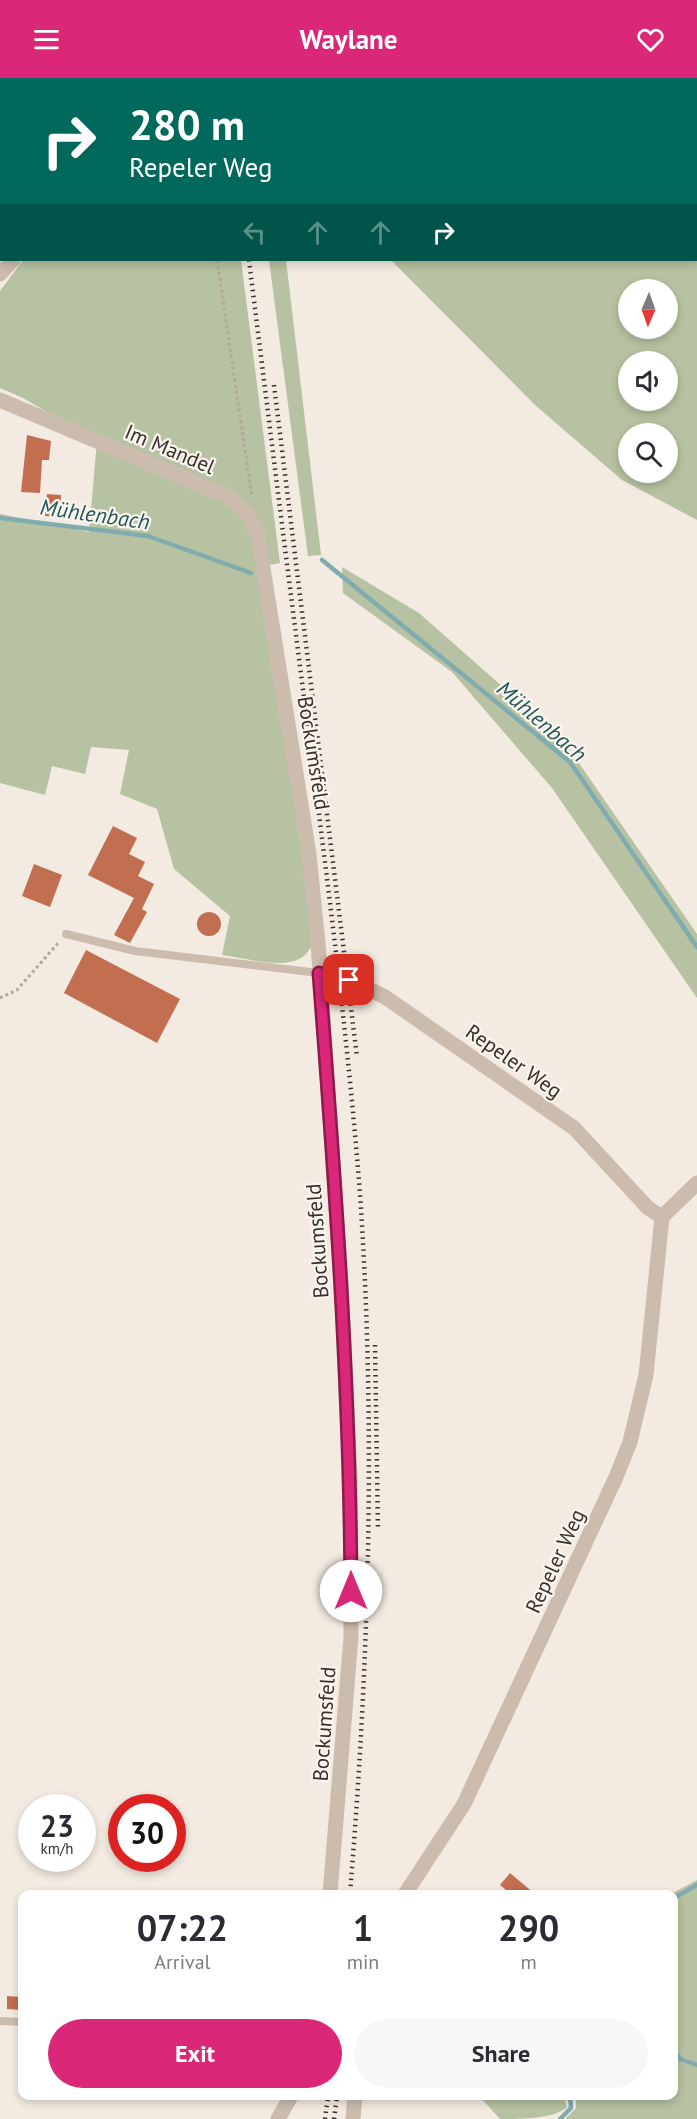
<!DOCTYPE html>
<meta charset="utf-8">
<style>
:root{--surface:#fff;--page:#f7f7f7;--text:#2b2b33;--muted:#7c7c81;--accent:#db2777}
body{margin:0;font-family:"PT Sans",sans-serif;background:var(--page);color:var(--text);height:100vh;display:flex;flex-direction:column;font-size:22px;white-space:nowrap}
*{box-sizing:border-box;margin:0}
p{font-size:20px;color:var(--muted)}
.icon{flex:none;width:33px;height:33px;fill:none;stroke:currentColor;stroke-width:2;stroke-linecap:round;stroke-linejoin:round}
.map{position:relative;flex:1;overflow:hidden}
.details{position:absolute;left:18px;top:1812px;width:660px;height:210px;display:flex;flex-direction:column;background:var(--surface);border-radius:12px;box-shadow:0 3px 9px #0003}
.details>*{flex:none}
.top-card{position:absolute;left:0px;top:0px;width:698px;height:183px;box-shadow:0 3px 9px #0003;background:#00695c;color:#fff;overflow:hidden}
.needle{width:39px;rotate:182deg}
.tools{position:absolute;left:618px;top:201px;display:grid;gap:12px}
.tools a{display:grid;place-items:center;width:60px;height:60px;border-radius:50%;background:var(--surface);box-shadow:0 3px 9px #0003;font-size:30px}
.speed{position:absolute;left:18px;top:1716px;display:flex;gap:12px;font-size:30px;font-weight:700;text-align:center}
.speed>*{display:grid;place-content:center;width:78px;height:78px;border-radius:50%;background:var(--surface);box-shadow:0 3px 9px #0003;line-height:1}
.speed small{font-size:15px;font-weight:400}
.speed .limit{border:9px solid #d22;background:#fff;color:#111}
.pin{position:absolute;display:grid;place-items:center;width:51px;height:51px;color:#fff;margin:-26px;border-radius:12px;box-shadow:0 3px 9px #0006}
.me{position:absolute;width:66px;margin:-33px;rotate:0deg;stroke-linejoin:round;filter:drop-shadow(0 0 4px #0008)}
.turn{display:flex;align-items:center;gap:21px;height:126px;padding:0 30px;font-size:27px}
.turn .icon{width:78px;height:78px;stroke-width:2.5}
.turn b{display:block;font-size:42px;line-height:51px}
.lanes{display:flex;align-items:center;height:57px;padding:0 30px;background:#0003;justify-content:center;gap:30px;direction:ltr}
.lanes .off{opacity:.35}
.eta{display:flex;justify-content:space-evenly;align-items:center;height:102px;text-align:center}
.eta b{font-size:36px;font-weight:600;line-height:42px}
.button{display:flex;gap:12px;margin-top:auto;padding:12px 30px}
.button a{flex:1;height:69px;border-radius:36px;background:var(--accent);color:#fff;font-size:24px;font-weight:600;line-height:69px;text-align:center}
.button a+a{background:var(--page);color:var(--text)}
header{display:flex;justify-content:space-between;align-items:center;height:78px;padding:0 30px;background:var(--accent);color:#fff;font-size:27px;font-weight:600}
.map>svg:first-child{display:block}
.green{fill:#b6c2a1;fill-rule:evenodd}
.lines{fill:none;stroke-linecap:round;stroke-linejoin:round}
.stream{stroke:#81acaf;stroke-width:4.5}
.building{fill:#c26e50}
.path{stroke:#b7a697;stroke-width:3;stroke-dasharray:3 3;stroke-linecap:butt}
.lane{stroke:#cbbcad;stroke-width:8}
.street{stroke:#cbbcad;stroke-width:15}
.secondary{stroke:#9f8b7e;stroke-width:15}
.rail{stroke:#3a302b;stroke-width:4.5;stroke-dasharray:1.5 4.5;stroke-linecap:butt}
.route-casing{stroke:#8e194d;stroke-width:15}
.route{stroke:#db2777;stroke-width:10}
.labels{text-anchor:middle;dominant-baseline:central;stroke-width:4.5;stroke-linejoin:round;paint-order:stroke}
.street-label{font-size:21px;fill:#3a302b;stroke:#faf5ee}
.water-label{font-size:22px;font-style:italic;fill:#22565b;stroke:#faf5ee}
</style>
<header><svg class="icon" aria-label="menu" viewBox="0 0 24 24"><path d="M4 6h16M4 12h16M4 18h16"/></svg>Waylane<svg class="icon" aria-label="heart" viewBox="0 0 24 24"><path d="M12 20l-8-8c-3-5 5-10 8-4 3-6 11-1 8 4z"/></svg></header>
<div class="map">
<svg width="697" height="2041" viewBox="0 0 697 2041">
<rect width="100%" height="100%" fill="#f3ebe1"/>
<!-- green -->
<g class="green">
<path d="M248 0H697V442L622 402 535 327 391 182H696V2ZM628 212H668V250H628ZM628 284H668V322H628ZM628 356H668V394H628Z"/>
<path d="M23 182H241L280 485 259 489 314 857C309 901 254 881 222 877L230 838 174 791 157 731 120 716 129 672 91 669 85 696 52 688 45 717 0 705V436L89 454 97 363 23 320 0 310V213Z"/>
<polygon points="269,182 286,182 321,477 308,478"/>
<polygon points="342,489 419,535 563,662 697,856 697,920 552,710 452,594 343,515"/>
<polygon points="697,1802 697,2041 565,2041 576,2030 576,2018 674,2018 674,1816 671,1816"/>
<path d="M479 2018H564L567 2029C555 2041 520 2041 500 2041Z"/>
</g>
<g class="lines">
<!-- stream -->
<g class="stream">
<polyline points="0,440 148,458 251,495"/>
<polyline points="322,482 570,684 697,869"/>
<polyline points="674,1820 697,1807"/>
<polyline points="674,1974 680,1981 697,1987"/>
<polyline points="560,2041 571,2030 570,2018"/>
</g>
</g>
<!-- building -->
<g class="building">
<polygon points="27,357 51,363 49,382 42,382 40,415 21,414"/>
<polygon points="47,416 61,417 60,439 45,438"/>
<polygon points="113,748 137,760 129,776 145,784 138,798 154,806 142,831 147,834 130,865 114,857 134,820 88,797"/>
<polygon points="34,786 62,797 50,829 22,818"/>
<circle cx="209" cy="846" r="12"/>
<polygon points="86,872 180,921 157,965 64,915"/>
<polygon points="510,1795 535,1816 511,1816 500,1807"/>
<polygon points="7,1918 22,1919 22,1932 7,1931"/>
</g>
<g class="lines">
<!-- path -->
<g class="path">
<polyline points="217,182 252,419"/>
<polyline points="0,920 17,912 59,864"/>
</g>
<!-- lane -->
<g class="lane">
<polyline points="66,856 135,873 319,895"/>
<polyline points="0,1943 22,1944"/>
</g>
<!-- street -->
<g class="street">
<polyline points="0,196 13,182"/>
<polyline points="0,322 229,419 246,434 257,453 309,776 318,865 341,1204 350,1398 351,1559 330,1816"/>
<polyline points="319,895 361,907 385,919 574,1050 648,1130 662,1139"/>
<polyline points="405,1816 464,1726 616,1399 630,1364 646,1297 662,1139 697,1105"/>
<polyline points="278,2041 291,2018"/>
<polyline points="353,2041 355,2018"/>
</g>
<!-- secondary -->
<polyline class="secondary" points="189,0 189,2"/>
<!-- rail -->
<g class="rail">
<polyline points="226,0 226,2"/>
<path d="M249 182C270 351 291 520 313 689 331 831 349 973 360 1116 376 1349 369 1583 350 1816"/>
<polyline points="274,307 357,979"/>
<polyline points="375,1267 378,1453"/>
<polyline points="325,2041 328,2018"/>
<polyline points="334,2041 337,2018"/>
</g>
</g>
<g class="lines">
<defs>
<path id="route" d="M349 902 319 895C335 1101 350 1307 351 1513"/>
</defs>
<!-- route casing -->
<use href="#route" class="route-casing"/>
<!-- route -->
<use href="#route" class="route"/>
</g>
<g class="labels">
<!-- street labels -->
<g class="street-label">
<text transform="translate(170 371) rotate(23)">Im Mandel</text>
<text transform="translate(314 675) rotate(81)">Bockumsfeld</text>
<text transform="translate(514 983) rotate(35)">Repeler Weg</text>
<text transform="translate(317 1163) rotate(-94)">Bockumsfeld</text>
<text transform="translate(555 1483) rotate(-65)">Repeler Weg</text>
<text transform="translate(324 1646) rotate(-86)">Bockumsfeld</text>
</g>
<!-- water labels -->
<g class="water-label">
<text transform="translate(95 436) rotate(8)">Mühlenbach</text>
<text transform="translate(542 643) rotate(41)">Mühlenbach</text>
</g>
</g>
</svg>
<div class="tools">
<a><svg class="needle" viewBox="-14 -14 28 28"><path d="M0-13l5 13h-10z" fill="#e53935"/><path d="M0 13l5-13h-10z" fill="#7c7c81"/></svg></a>
<a><svg class="icon" aria-label="sound" viewBox="0 0 24 24"><path d="M4 9h4l5-4v14l-5-4H4zM17 9q2 3 0 6"/></svg></a>
<a><svg class="icon" aria-label="search" viewBox="0 0 24 24"><circle cx="10" cy="10" r="6"/><path d="M15 15l6 6"/></svg></a>
</div>
<div class="speed"><div>23<small>km/h</small></div><div class="limit">30</div></div>
<div class="pin" style="left:349px;top:902px;background:#d93025"><svg class="icon" aria-label="arrive" viewBox="0 0 24 24"><path d="M6 21V4h12l-3 4 3 4H6"/></svg></div>
<svg class="me" style="left:351px;top:1513px" viewBox="-20 -20 40 40"><circle r="19" fill="#fff"/><path d="M0-13L10 11 0 6-10 11z" fill="#db2777"/></svg>
<div class="top-card">
<div class="turn"><svg class="icon" aria-label="right" viewBox="0 0 24 24"><path d="M7 20v-9h11M14 6l5 5-5 5"/></svg><div><b>280 m</b>Repeler Weg</div></div>
<div class="lanes"><svg class="icon off" aria-label="left" viewBox="0 0 24 24"><path d="M17 20v-9H6M10 6l-5 5 5 5"/></svg><svg class="icon off" aria-label="ahead" viewBox="0 0 24 24"><path d="M12 20V5M6 11l6-6 6 6"/></svg><svg class="icon off" aria-label="ahead" viewBox="0 0 24 24"><path d="M12 20V5M6 11l6-6 6 6"/></svg><svg class="icon" aria-label="right" viewBox="0 0 24 24"><path d="M7 20v-9h11M14 6l5 5-5 5"/></svg></div>
</div>
<section class="details">
<div class="eta">
<div><b>07:22</b><p>Arrival</p></div>
<div><b>1</b><p>min</p></div>
<div><b>290</b><p>m</p></div>
</div>
<div class="button"><a>Exit</a><a>Share</a></div>
</section>
</div>
